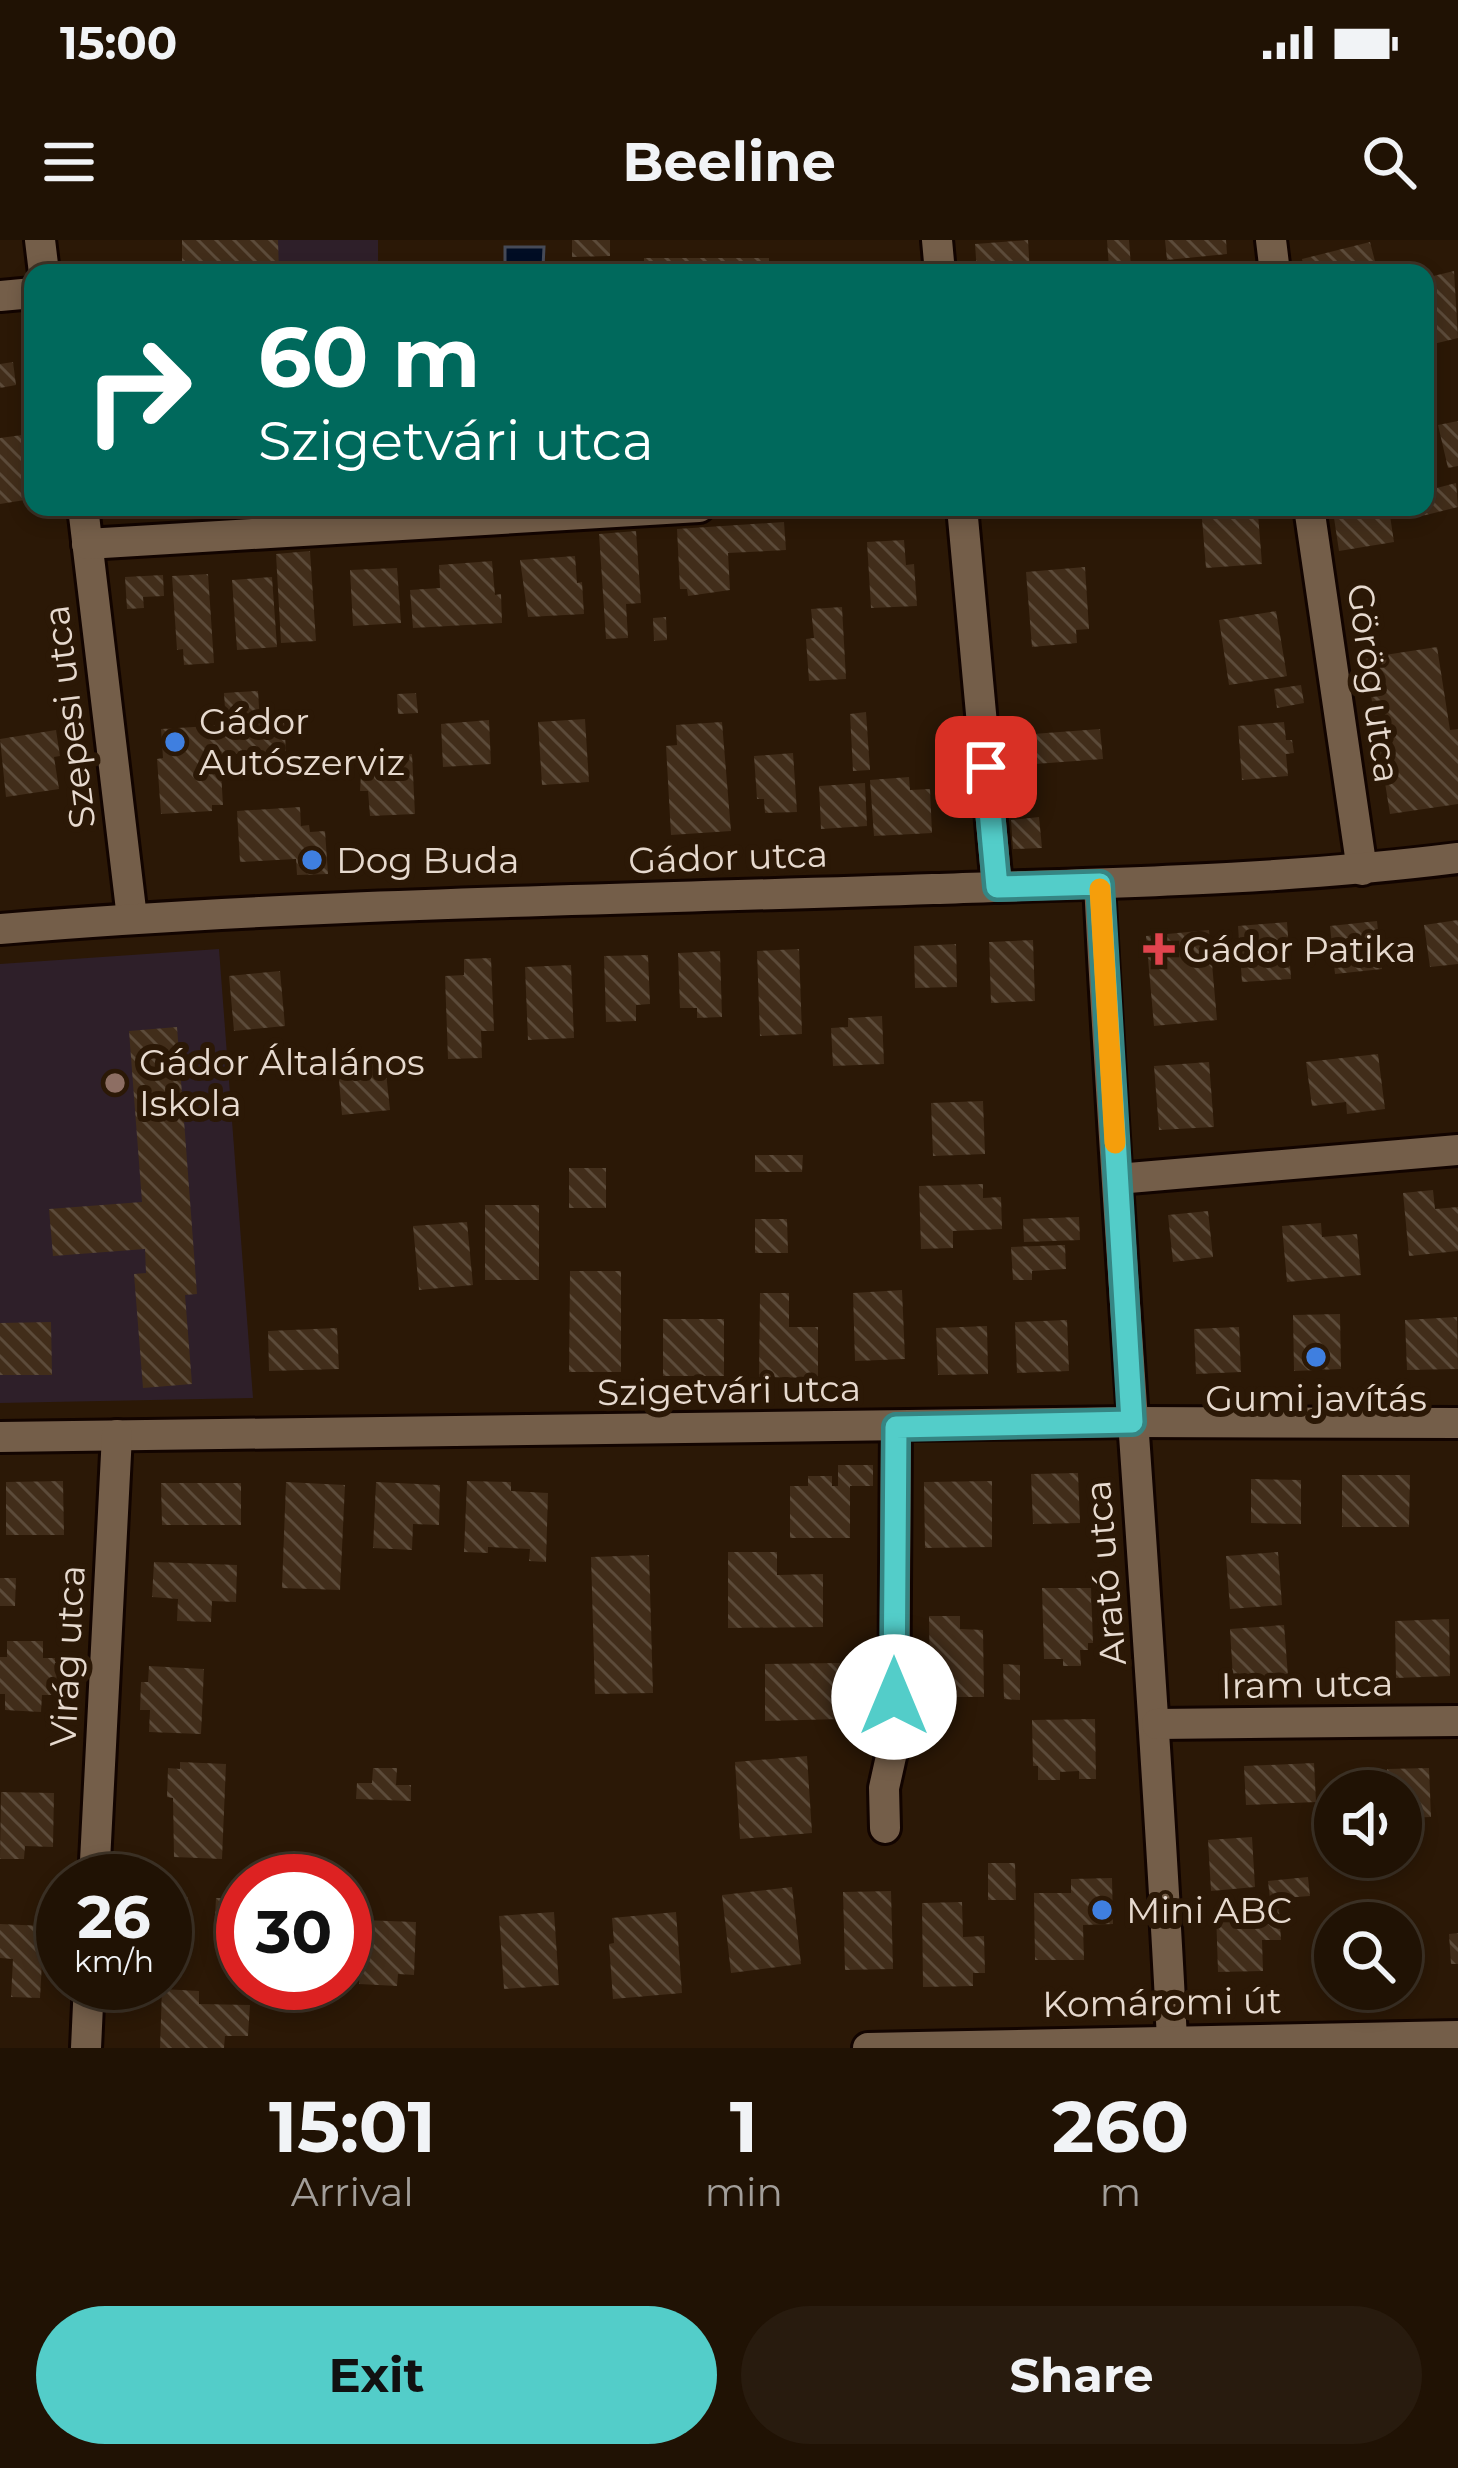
<!DOCTYPE html>
<meta charset="utf-8">
<style>
:root{--surface:#201204;--page:#281b0e;--text:#f1f3f6;--muted:#a29e9a;--line:#3d3226;--accent:#53cdc9}
body{margin:0;font-family:Montserrat,sans-serif;background:var(--page);color:var(--text);height:100vh;display:flex;flex-direction:column;font-size:45px;white-space:nowrap}
*{box-sizing:border-box;margin:0}
p{font-size:39px;color:var(--muted)}
.icon{flex:none;width:66px;height:66px;fill:none;stroke:currentColor;stroke-width:2;stroke-linecap:round;stroke-linejoin:round}
.map{position:relative;height:1808px;overflow:hidden}
.details{display:flex;flex-direction:column;background:var(--surface);flex:1}
.details>*{flex:none}
.hud{position:absolute;left:24px;top:24px;width:1410px;height:252px;border-radius:24px;box-shadow:0 6px 18px #0003,0 0 0 3px var(--line);background:#00695c;color:#fff;overflow:hidden}
.tools{position:absolute;left:1314px;top:1530px;display:grid;gap:24px}
.tools a{display:grid;place-items:center;width:108px;height:108px;border-radius:50%;background:var(--surface);box-shadow:0 6px 18px #0003,0 0 0 3px var(--line);font-size:60px}
.speed{position:absolute;left:36px;top:1614px;display:flex;gap:24px;font-size:60px;font-weight:700;text-align:center}
.speed>*{display:grid;place-content:center;width:156px;height:156px;border-radius:50%;background:var(--surface);box-shadow:0 6px 18px #0003,0 0 0 3px var(--line);line-height:1}
.speed small{font-size:30px;font-weight:400}
.speed .limit{border:18px solid #d22;background:#fff;color:#111}
.pin{position:absolute;display:grid;place-items:center;width:102px;height:102px;color:#fff;margin:-51px;border-radius:24px;box-shadow:0 6px 18px #0006}
.me{position:absolute;width:132px;margin:-66px;rotate:0deg;stroke-linejoin:round;filter:drop-shadow(0 0 9px #0008)}
.turn{display:flex;align-items:center;gap:42px;height:252px;padding:0 36px;font-size:54px}
.turn .icon{width:156px;height:156px;stroke-width:2.5}
.turn b{display:block;font-size:84px;line-height:102px}
.eta{display:flex;justify-content:space-evenly;align-items:center;height:204px;text-align:center}
.eta b{font-size:72px;font-weight:700;line-height:84px}
.cta{display:flex;gap:24px;margin-top:auto;padding:24px 36px}
.cta a{flex:1;height:138px;border-radius:72px;background:var(--accent);color:#111;font-size:48px;font-weight:700;line-height:138px;text-align:center}
.cta a+a{background:var(--page);color:var(--text)}
.status{display:flex;justify-content:space-between;align-items:center;height:84px;padding:0 60px;background:var(--surface);direction:ltr}
.status svg{height:33px;fill:currentColor}
header{display:flex;justify-content:space-between;align-items:center;height:156px;padding:0 36px;background:var(--surface);font-size:54px;font-weight:700}
.map>svg:first-child{display:block}
.education{fill:#2e1f29}
.water{fill:url(#water-ripples);stroke:#464a57;stroke-width:3}
.building{fill:url(#building-back-hatch)}
.lines{fill:none;stroke-linecap:round;stroke-linejoin:round}
.minor-casing{stroke:#120400;stroke-width:36}
.tertiary-casing{stroke:#120400;stroke-width:36}
.minor{stroke:#745e49;stroke-width:30}
.tertiary{stroke:#745e49;stroke-width:30}
.route-casing{stroke:#368583;stroke-width:30}
.route{stroke:#53cdc9;stroke-width:21}
.slow{stroke:#f59e0b;stroke-width:21}
.shop-dot{fill:#3f7fe0;stroke:#2b1806;stroke-width:4.5}
.health-dot{fill:#e0444e;stroke:#2b1806;stroke-width:4.5}
.education-dot{fill:#8d6e63;stroke:#2b1806;stroke-width:4.5}
.labels{text-anchor:middle;dominant-baseline:central;stroke-width:12;stroke-linejoin:round;paint-order:stroke}
.street-label{font-size:36px;fill:#e7dacf;stroke:#2b1806}
.poi-label{font-size:36px;fill:#e7dacf;stroke:#2b1806;text-anchor:start}
</style>
<div class="status"><b>15:00</b><svg viewBox="0 0 49 12"><path d="M0 12V9h3v3zM5 12V6h3v6zM10 12V3h3v9zM15 12V0h3v12zM26 1h20v11H26zM47 4h2v5h-2z"/></svg></div>
<header><svg class="icon" aria-label="menu" viewBox="0 0 24 24"><path d="M4 6h16M4 12h16M4 18h16"/></svg>Beeline<svg class="icon" aria-label="search" viewBox="0 0 24 24"><circle cx="10" cy="10" r="6"/><path d="M15 15l6 6"/></svg></header>
<div class="map">
<svg width="1458" height="1808" viewBox="0 0 1458 1808">
<defs>
<pattern id="water-ripples" width="26" height="14" patternUnits="userSpaceOnUse" patternTransform="scale(3)"><rect width="26" height="14" fill="#010d24"/><path d="M2 4q2-2 4 0t4 0M15 11q2-2 4 0t4 0" fill="none" stroke="#263043"/></pattern>
<pattern id="building-back-hatch" width="6" height="6" patternUnits="userSpaceOnUse" patternTransform="scale(3)"><rect width="6" height="6" fill="#412d1a"/><path d="M-1 5l2 2M0 0l6 6M5-1l2 2" fill="none" stroke="#5c4b3a"/></pattern>
</defs>
<rect width="100%" height="100%" fill="#2b1806"/>
<!-- education -->
<g class="education">
<rect x="182" y="0" width="196" height="33"/>
<polygon points="219,709 253,1158 0,1163 0,724"/>
</g>
<!-- water -->
<polygon class="water" points="505,7 544,7 543,27 505,27"/>
<!-- building -->
<g class="building">
<polygon points="182,0 278,0 279,33 182,33"/>
<polygon points="572,0 610,0 610,16 572,17"/>
<polygon points="1028,0 1030,33 977,33 975,4"/>
<polygon points="1107,0 1129,0 1131,27 1109,28"/>
<polygon points="1165,0 1226,0 1227,14 1167,20"/>
<polygon points="1370,2 1378,33 1305,33 1302,19"/>
<rect x="644" y="18" width="125" height="15"/>
<polygon points="1454,31 1458,98 1425,106 1425,38"/>
<polygon points="13,122 16,145 0,148 0,124"/>
<polygon points="1458,181 1458,226 1448,228 1438,185"/>
<polygon points="22,195 31,259 0,264 0,198"/>
<polygon points="1456,243 1458,267 1418,277 1416,267 1425,267 1425,251"/>
<polygon points="1206,267 1248,267 1249,274 1258,274 1262,324 1206,328 1202,279 1207,279"/>
<polygon points="1389,269 1394,302 1339,311 1334,278"/>
<polygon points="784,282 786,310 728,313 730,350 688,356 687,349 680,349 677,289"/>
<polygon points="636,291 641,363 626,364 628,398 606,399 599,294"/>
<polygon points="904,300 906,325 914,324 917,366 871,368 867,302"/>
<polygon points="310,311 316,401 281,403 276,314"/>
<polygon points="575,316 577,343 582,342 584,374 528,377 520,320"/>
<polygon points="492,321 495,355 501,354 502,383 413,388 410,350 440,348 439,325"/>
<polygon points="1085,327 1089,389 1076,390 1077,403 1032,407 1026,332"/>
<polygon points="397,328 401,383 353,386 350,330"/>
<polygon points="208,334 214,423 184,425 183,409 177,410 172,336"/>
<polygon points="163,335 164,356 143,357 144,368 127,369 125,337"/>
<polygon points="272,337 277,407 237,410 232,340"/>
<polygon points="842,367 846,439 809,441 806,399 814,398 811,369"/>
<polygon points="1276,371 1287,436 1229,445 1219,380"/>
<polygon points="666,377 667,400 654,401 653,378"/>
<polygon points="1437,407 1450,490 1458,489 1458,564 1390,574 1365,418"/>
<polygon points="1301,445 1304,463 1277,468 1274,449"/>
<polygon points="258,451 260,483 284,481 286,511 220,515 223,565 212,565 212,571 161,574 157,519 163,518 161,489 226,485 224,453"/>
<polygon points="416,453 418,473 398,474 397,454"/>
<polygon points="866,472 870,530 853,531 850,474"/>
<polygon points="585,479 589,542 542,545 538,482"/>
<polygon points="489,480 491,524 443,527 441,484"/>
<polygon points="722,482 731,591 671,595 666,506 677,505 676,485"/>
<polygon points="1284,482 1286,500 1292,500 1294,513 1286,514 1288,536 1242,540 1238,486"/>
<polygon points="1100,489 1103,519 1035,524 1033,494"/>
<polygon points="56,490 60,516 54,517 59,549 6,557 0,499"/>
<polygon points="793,513 797,572 765,573 764,559 757,559 754,516"/>
<polygon points="412,514 415,574 370,576 368,551 360,551 362,517"/>
<polygon points="909,537 910,550 930,549 932,593 874,596 870,540"/>
<polygon points="865,543 867,586 821,589 819,546"/>
<polygon points="300,567 301,586 309,585 310,592 325,591 328,634 297,635 296,619 240,622 237,571"/>
<polygon points="1039,577 1042,608 1013,609 1011,580"/>
<polygon points="1458,680 1458,724 1430,727 1424,685"/>
<polygon points="1377,681 1382,729 1335,734 1330,686"/>
<polygon points="1287,682 1291,739 1242,742 1238,686"/>
<polygon points="1209,690 1217,780 1154,786 1146,696"/>
<polygon points="1033,700 1035,761 991,763 989,702"/>
<polygon points="956,704 957,747 915,748 914,706"/>
<polygon points="799,709 802,794 760,796 757,711"/>
<polygon points="720,711 722,777 697,778 697,768 680,768 678,713"/>
<polygon points="648,715 650,764 636,765 636,781 606,782 604,716"/>
<polygon points="491,718 494,791 481,791 482,818 448,819 445,736 464,735 464,719"/>
<polygon points="571,725 574,798 528,800 525,727"/>
<polygon points="280,731 285,786 234,791 229,736"/>
<polygon points="882,776 884,824 833,826 831,788 848,787 848,778"/>
<polygon points="177,787 197,1054 185,1055 192,1144 143,1148 134,1034 146,1033 145,1009 53,1016 49,969 142,962 129,791"/>
<polygon points="1378,814 1385,869 1347,874 1346,862 1312,866 1306,822"/>
<polygon points="1209,822 1214,887 1159,890 1154,826"/>
<polygon points="385,823 390,870 342,875 338,828"/>
<polygon points="983,861 985,914 933,916 931,863"/>
<polygon points="755,915 803,915 802,932 755,932"/>
<rect x="569" y="928" width="37" height="40"/>
<polygon points="983,944 983,958 1001,957 1002,989 953,991 953,1008 921,1009 919,946"/>
<polygon points="1433,950 1435,969 1458,967 1458,1011 1409,1016 1403,953"/>
<rect x="485" y="965" width="54" height="75"/>
<polygon points="1208,971 1213,1017 1173,1022 1168,975"/>
<polygon points="1079,977 1080,1000 1024,1002 1023,979"/>
<polygon points="755,979 787,979 788,1013 755,1013"/>
<polygon points="467,982 473,1045 419,1050 413,986"/>
<polygon points="1321,983 1322,997 1357,994 1361,1035 1287,1042 1282,986"/>
<polygon points="1065,1005 1066,1029 1032,1031 1032,1040 1013,1040 1011,1007"/>
<polygon points="570,1031 621,1031 621,1132 569,1132"/>
<polygon points="902,1050 905,1119 855,1121 853,1053"/>
<polygon points="760,1053 789,1053 789,1087 818,1087 818,1138 759,1137"/>
<polygon points="1340,1074 1341,1129 1294,1131 1293,1075"/>
<polygon points="1457,1077 1458,1129 1407,1130 1405,1080"/>
<rect x="663" y="1079" width="61" height="57"/>
<polygon points="1067,1080 1069,1131 1017,1133 1015,1082"/>
<polygon points="51,1082 52,1135 0,1135 0,1083"/>
<polygon points="987,1086 988,1134 938,1135 936,1088"/>
<polygon points="1239,1087 1241,1132 1196,1134 1194,1089"/>
<polygon points="337,1088 339,1129 269,1131 268,1091"/>
<polygon points="838,1225 873,1225 873,1246 850,1246 850,1298 790,1298 790,1246 808,1246 808,1236 832,1236 832,1246 838,1246"/>
<polygon points="1078,1233 1080,1283 1033,1284 1031,1234"/>
<polygon points="1342,1235 1410,1235 1409,1287 1342,1287"/>
<polygon points="1251,1239 1301,1240 1301,1284 1251,1283"/>
<polygon points="63,1241 64,1295 6,1295 6,1242"/>
<polygon points="467,1241 511,1242 511,1251 548,1253 546,1322 529,1321 530,1309 488,1307 488,1313 464,1312"/>
<polygon points="992,1241 992,1307 925,1308 924,1242"/>
<polygon points="286,1242 345,1245 340,1350 282,1348"/>
<polygon points="376,1242 440,1245 439,1285 413,1284 412,1310 373,1308"/>
<polygon points="161,1243 241,1243 241,1285 162,1285"/>
<polygon points="728,1312 777,1312 777,1335 823,1334 823,1387 728,1388"/>
<polygon points="1278,1312 1282,1365 1230,1369 1226,1316"/>
<polygon points="649,1315 653,1453 595,1454 591,1317"/>
<polygon points="154,1322 237,1325 236,1362 212,1361 211,1382 177,1381 178,1359 152,1357"/>
<polygon points="0,1338 16,1338 15,1366 0,1366"/>
<polygon points="1042,1348 1091,1348 1093,1403 1088,1403 1088,1410 1080,1410 1081,1426 1063,1426 1063,1419 1044,1419"/>
<polygon points="929,1376 960,1376 960,1389 983,1390 984,1457 930,1457"/>
<polygon points="1449,1379 1450,1436 1396,1438 1395,1381"/>
<polygon points="1284,1385 1288,1436 1233,1439 1230,1389"/>
<polygon points="7,1401 43,1401 43,1418 57,1418 56,1455 42,1455 41,1472 5,1470 5,1454 0,1454 0,1417 7,1417"/>
<polygon points="840,1423 841,1479 765,1481 765,1424"/>
<polygon points="1003,1424 1020,1425 1020,1460 1004,1459"/>
<polygon points="149,1426 204,1429 201,1494 149,1492 150,1470 140,1470 141,1442 148,1442"/>
<polygon points="1095,1479 1096,1539 1079,1539 1079,1531 1060,1532 1060,1540 1038,1540 1038,1526 1033,1526 1032,1480"/>
<polygon points="807,1516 812,1593 740,1599 735,1522"/>
<polygon points="180,1522 226,1524 222,1619 174,1617 173,1558 167,1557 168,1528 180,1529"/>
<polygon points="1314,1523 1316,1562 1246,1565 1244,1526"/>
<polygon points="373,1528 397,1528 396,1545 411,1545 411,1561 356,1559 357,1543 372,1543"/>
<polygon points="1429,1528 1431,1577 1401,1578 1401,1551 1387,1551 1387,1529"/>
<polygon points="1,1552 54,1553 53,1607 25,1606 24,1619 0,1619"/>
<polygon points="1252,1597 1255,1647 1211,1651 1208,1600"/>
<polygon points="988,1623 1015,1623 1016,1660 988,1660"/>
<polygon points="1308,1637 1310,1656 1270,1659 1268,1641"/>
<polygon points="1112,1638 1113,1684 1083,1685 1084,1720 1035,1720 1034,1653 1071,1653 1071,1639"/>
<polygon points="792,1647 801,1724 731,1733 722,1655"/>
<polygon points="891,1651 893,1729 845,1730 843,1652"/>
<polygon points="165,1656 188,1657 185,1712 165,1712"/>
<polygon points="216,1658 243,1658 243,1678 215,1677"/>
<polygon points="962,1662 963,1697 984,1696 985,1733 973,1733 973,1746 923,1747 922,1663"/>
<polygon points="1377,1665 1378,1683 1347,1683 1345,1668"/>
<polygon points="1279,1669 1281,1700 1262,1700 1263,1731 1218,1732 1216,1671"/>
<polygon points="554,1672 559,1745 504,1749 499,1676"/>
<polygon points="676,1672 682,1753 613,1759 609,1704 614,1703 612,1678"/>
<polygon points="361,1680 416,1682 414,1735 398,1734 397,1746 359,1744"/>
<polygon points="0,1684 44,1686 40,1758 11,1757 13,1719 0,1718"/>
<polygon points="1458,1693 1458,1724 1451,1724 1449,1694"/>
<polygon points="162,1749 199,1751 199,1764 250,1765 248,1796 225,1796 224,1808 160,1808"/>
</g>
<g class="lines">
<defs>
<g id="minor">
<polyline points="40,0 44,33"/>
<polyline points="937,0 940,33"/>
<polyline points="1271,0 1275,33"/>
<polyline points="0,56 33,53"/>
<polyline points="83,267 132,678"/>
<polyline points="962,267 997,647"/>
<polyline points="1309,267 1362,630"/>
<polyline points="87,304 699,267"/>
<path d="M1099 644C1119 1029 1153 1414 1172 1800"/>
<polyline points="1117,939 1458,910"/>
<polyline points="0,1197 1133,1182 1458,1183"/>
<polyline points="1157,1484 1458,1481"/>
<polyline points="885,1588 884,1548 894,1503 896,1187"/>
<polyline points="94,1641 117,1195"/>
<polyline points="86,1808 89,1743"/>
<polyline points="868,1808 1458,1796"/>
</g>
<path id="tertiary" d="M0 689C310 663 622 660 933 649 1108 643 1284 640 1458 618"/>
</defs>
<!-- minor casing -->
<use href="#minor" class="minor-casing"/>
<!-- tertiary casing -->
<use href="#tertiary" class="tertiary-casing"/>
<!-- minor -->
<use href="#minor" class="minor"/>
<!-- tertiary -->
<use href="#tertiary" class="tertiary"/>
</g>
<g class="lines">
<defs>
<polyline id="route" points="894,1457 896,1187 1132,1182 1100,644 997,647 986,527"/>
</defs>
<!-- route casing -->
<use href="#route" class="route-casing"/>
<!-- route -->
<use href="#route" class="route"/>
<!-- slow -->
<polyline class="slow" points="1100,649 1115,903"/>
</g>
<!-- markers -->
<g class="shop-dot">
<circle cx="175" cy="502" r="12"/>
<circle cx="312" cy="620" r="12"/>
<circle cx="1316" cy="1117" r="12"/>
<circle cx="1102" cy="1670" r="12"/>
</g>
<path class="health-dot" d="M1153 691h12v12h12v12h-12v12h-12v-12h-12v-12h12z"/>
<circle class="education-dot" cx="115" cy="843" r="12"/>
<g class="labels">
<!-- street labels -->
<g class="street-label">
<text transform="translate(1374 443) rotate(82)">Görög utca</text>
<text transform="translate(69 477) rotate(-97)">Szepesi utca</text>
<text transform="translate(728 617) rotate(-2)">Gádor utca</text>
<text transform="translate(729 1150) rotate(-1)">Szigetvári utca</text>
<text transform="translate(1105 1333) rotate(-95)">Arató utca</text>
<text transform="translate(67 1416) rotate(-87)">Virág utca</text>
<text transform="translate(1307 1444) rotate(-1)">Iram utca</text>
<text transform="translate(1162 1762) rotate(-1)">Komáromi út</text>
</g>
<!-- poi labels -->
<g class="poi-label">
<text x="199" y="481">Gádor<tspan x="199" dy="41">Autószerviz</tspan></text>
<text x="336" y="620">Dog Buda</text>
<text x="1183" y="709">Gádor Patika</text>
<text x="139" y="822">Gádor Általános<tspan x="139" dy="41">Iskola</tspan></text>
<text x="1316" y="1158" text-anchor="middle">Gumi javítás</text>
<text x="1126" y="1670">Mini ABC</text>
</g>
</g>
</svg>
<div class="tools">
<a><svg class="icon" aria-label="sound" viewBox="0 0 24 24"><path d="M4 9h4l5-4v14l-5-4H4zM17 9q2 3 0 6"/></svg></a>
<a><svg class="icon" aria-label="search" viewBox="0 0 24 24"><circle cx="10" cy="10" r="6"/><path d="M15 15l6 6"/></svg></a>
</div>
<div class="speed"><div>26<small>km/h</small></div><div class="limit">30</div></div>
<div class="pin" style="left:986px;top:527px;background:#d93025"><svg class="icon" aria-label="arrive" viewBox="0 0 24 24"><path d="M6 21V4h12l-3 4 3 4H6"/></svg></div>
<svg class="me" style="left:894px;top:1457px" viewBox="-20 -20 40 40"><circle r="19" fill="#fff"/><path d="M0-13L10 11 0 6-10 11z" fill="#53cdc9"/></svg>
<div class="hud">
<div class="turn"><svg class="icon" aria-label="right" viewBox="0 0 24 24"><path d="M7 20v-9h11M14 6l5 5-5 5"/></svg><div><b>60 m</b>Szigetvári utca</div></div>
</div>
</div>
<section class="details">
<div class="eta">
<div><b>15:01</b><p>Arrival</p></div>
<div><b>1</b><p>min</p></div>
<div><b>260</b><p>m</p></div>
</div>
<div class="cta"><a>Exit</a><a>Share</a></div>
</section>
